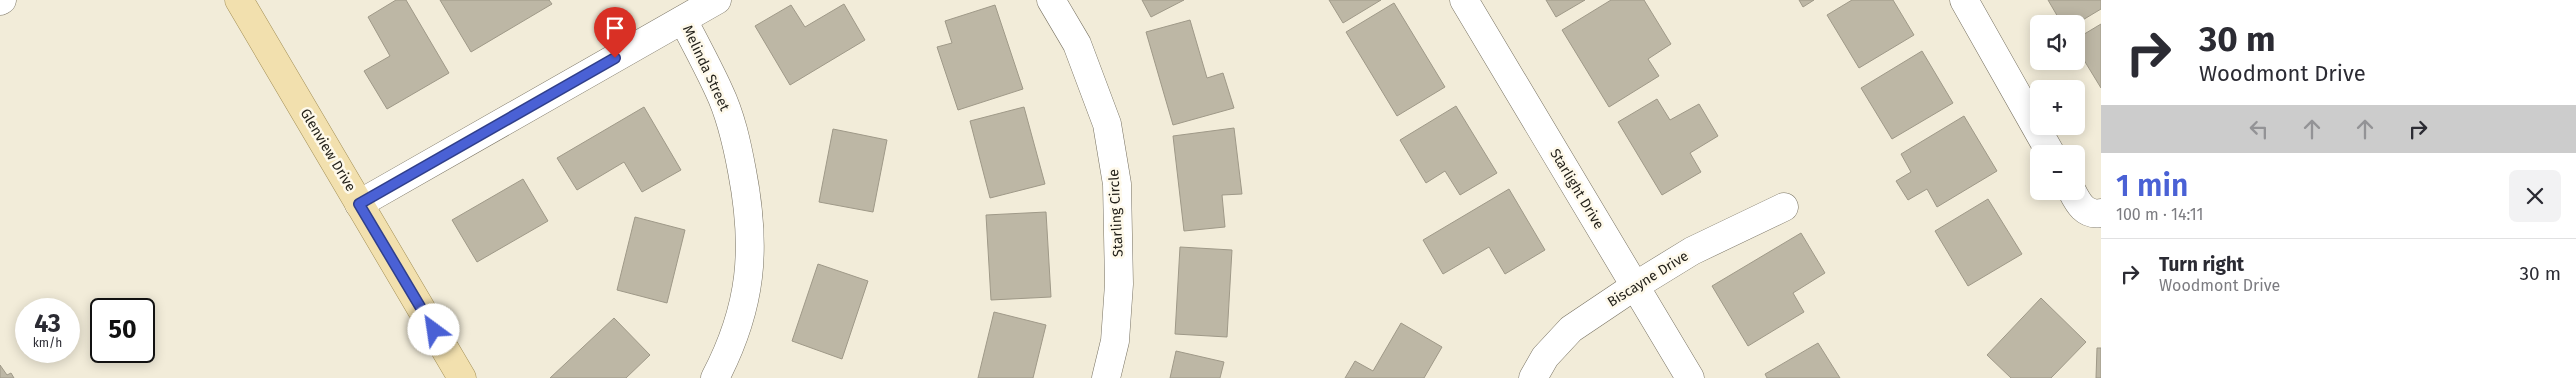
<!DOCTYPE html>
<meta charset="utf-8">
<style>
:root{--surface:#fff;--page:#f2f2f3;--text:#2b2b33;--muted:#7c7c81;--line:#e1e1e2;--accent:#4a61d5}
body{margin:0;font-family:"Fira Sans",sans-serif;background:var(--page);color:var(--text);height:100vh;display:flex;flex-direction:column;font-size:19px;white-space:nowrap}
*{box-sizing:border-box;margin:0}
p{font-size:16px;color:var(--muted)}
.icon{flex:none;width:28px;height:28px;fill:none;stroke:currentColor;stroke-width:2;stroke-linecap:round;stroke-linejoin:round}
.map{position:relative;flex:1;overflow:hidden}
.drawer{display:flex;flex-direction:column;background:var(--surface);width:475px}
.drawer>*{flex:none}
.guide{background:#fff;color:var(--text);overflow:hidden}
.controls{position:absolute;left:2030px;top:15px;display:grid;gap:10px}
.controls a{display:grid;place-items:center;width:55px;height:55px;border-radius:8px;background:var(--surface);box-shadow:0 2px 12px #0003;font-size:25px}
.speed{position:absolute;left:15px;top:298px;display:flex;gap:10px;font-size:25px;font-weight:700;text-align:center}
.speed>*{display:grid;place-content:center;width:65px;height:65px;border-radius:50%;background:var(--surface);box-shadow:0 2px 12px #0003;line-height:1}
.speed small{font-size:12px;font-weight:400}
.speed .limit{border:2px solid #111;border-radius:8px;background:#fff;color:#111}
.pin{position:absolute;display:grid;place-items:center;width:42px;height:42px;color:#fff;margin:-51px -21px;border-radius:50% 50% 50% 0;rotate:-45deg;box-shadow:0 0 5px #0007}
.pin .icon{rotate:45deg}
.me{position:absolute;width:55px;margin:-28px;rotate:329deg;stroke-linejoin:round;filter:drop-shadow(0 0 4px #0008)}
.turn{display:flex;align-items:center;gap:18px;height:105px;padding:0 15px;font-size:22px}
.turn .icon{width:65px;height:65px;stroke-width:2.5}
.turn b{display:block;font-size:35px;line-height:42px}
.lanes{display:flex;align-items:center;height:48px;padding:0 15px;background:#0003;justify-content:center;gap:25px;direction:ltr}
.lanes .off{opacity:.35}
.round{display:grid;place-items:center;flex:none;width:52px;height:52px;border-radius:8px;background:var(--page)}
.overview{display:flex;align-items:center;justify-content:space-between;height:85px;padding:0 15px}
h1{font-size:30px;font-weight:600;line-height:38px;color:var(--accent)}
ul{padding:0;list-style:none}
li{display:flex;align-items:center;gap:15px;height:70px;padding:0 15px;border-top:1px solid var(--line)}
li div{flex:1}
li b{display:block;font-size:19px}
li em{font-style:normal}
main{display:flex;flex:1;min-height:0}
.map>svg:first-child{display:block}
.building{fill:#bdb7a5;stroke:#9f9988}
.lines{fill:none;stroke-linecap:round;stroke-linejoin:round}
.minor-casing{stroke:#787262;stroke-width:29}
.major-casing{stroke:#a38f56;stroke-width:29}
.minor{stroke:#fff;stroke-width:28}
.major{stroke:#f2e0ae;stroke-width:28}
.route-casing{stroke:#303f8a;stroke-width:12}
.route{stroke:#4a61d5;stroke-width:9}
.labels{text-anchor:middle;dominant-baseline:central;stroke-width:5;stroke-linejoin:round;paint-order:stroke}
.street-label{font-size:14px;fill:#201e17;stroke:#fef9ea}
</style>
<main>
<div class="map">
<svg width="2101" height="378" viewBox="0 0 2101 378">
<rect width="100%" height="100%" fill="#f2ecd9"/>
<!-- building -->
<g class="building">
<polygon points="396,0 406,0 449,73 387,109 364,71 390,56 368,17"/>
<polygon points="440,0 549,0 552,4 471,52"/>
<polygon points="1142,0 1184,0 1151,17"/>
<polygon points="1329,0 1381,0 1343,23"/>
<polygon points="1546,0 1585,0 1556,17"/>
<polygon points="1611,0 1644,0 1671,44 1648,59 1659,76 1609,107 1562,30"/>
<polygon points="1799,0 1814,0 1803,7"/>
<polygon points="1852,0 1893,0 1914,35 1859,68 1827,15"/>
<polygon points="2048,0 2101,0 2101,9 2076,24 2062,24"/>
<polygon points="1394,3 1445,87 1397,116 1346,32"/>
<polygon points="844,4 865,40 790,85 755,26 791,5 805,27"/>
<polygon points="995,5 1023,89 958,110 937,47 952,43 945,21"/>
<polygon points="1190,20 1207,78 1223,73 1234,108 1173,125 1146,32"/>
<polygon points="2101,24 2101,88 2076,47 2076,39"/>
<polygon points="1922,51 1953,103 1892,139 1861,88"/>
<polygon points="1657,99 1670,120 1699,104 1718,136 1690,153 1701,172 1662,195 1618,122"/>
<polygon points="1456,106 1497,173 1460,195 1445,171 1426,183 1400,140"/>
<polygon points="644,107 681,170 642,192 624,162 577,190 557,158"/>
<polygon points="1024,107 1045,184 990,198 970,121"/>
<polygon points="1964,116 1997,171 1937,207 1927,189 1908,200 1896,181 1911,172 1901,154"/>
<polygon points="1234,128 1242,194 1222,195 1225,227 1184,231 1173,136"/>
<polygon points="833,129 887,140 873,212 819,202"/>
<polygon points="523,179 548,221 477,262 452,220"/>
<polygon points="1509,189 1545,250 1505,274 1489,247 1443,274 1423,240"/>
<polygon points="1988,199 2022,254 1968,286 1935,231"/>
<polygon points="1046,212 1051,297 991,300 986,215"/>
<polygon points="635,217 685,230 667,303 617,290"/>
<polygon points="1801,233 1825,273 1793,293 1804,312 1748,346 1712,286"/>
<polygon points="1180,247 1232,250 1227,337 1175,334"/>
<polygon points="818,264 868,281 842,359 792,341"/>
<polygon points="2041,298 2086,342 2051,378 2011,378 1987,355"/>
<polygon points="994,312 1046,325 1033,378 978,378"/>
<polygon points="614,318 650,355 626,378 550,378"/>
<polygon points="1401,323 1442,347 1424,378 1345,378 1355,361 1373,371"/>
<polygon points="1818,343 1840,378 1767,378 1765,374"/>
<polygon points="2097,348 2101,348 2101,378 2096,378"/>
<polygon points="1176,351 1224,362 1220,378 1170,378"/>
<polygon points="0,365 7,375 11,373 14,378 0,378"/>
</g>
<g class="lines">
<defs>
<g id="minor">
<polyline points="1051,0 1077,44 1107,124 1117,184 1119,284 1115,341 1106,378"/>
<polyline points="1464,0 1690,378"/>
<polyline points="1964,0 2051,154"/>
<polyline points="0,1 2,0"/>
<path d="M683 20C695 43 708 67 719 91 731 116 737 144 742 171 757 249 752 307 715 378"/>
<path d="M2072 191C2078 203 2085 216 2101 213"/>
<polyline points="359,204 717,0"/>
<polyline points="1533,378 1545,357 1571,329 1635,286 1692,251 1784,207"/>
</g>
<polyline id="major" points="239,0 462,378"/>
</defs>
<!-- minor casing -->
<use href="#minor" class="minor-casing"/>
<!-- major casing -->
<use href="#major" class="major-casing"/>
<!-- minor -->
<use href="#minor" class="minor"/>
<!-- major -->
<use href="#major" class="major"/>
</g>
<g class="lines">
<defs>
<polyline id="route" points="434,330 359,204 615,58"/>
</defs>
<!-- route casing -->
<use href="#route" class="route-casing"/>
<!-- route -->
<use href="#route" class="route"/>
</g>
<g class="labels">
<!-- street labels -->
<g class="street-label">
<text transform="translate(706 68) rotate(65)">Melinda Street</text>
<text transform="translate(328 150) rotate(59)">Glenview Drive</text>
<text transform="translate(1577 189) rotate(59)">Starlight Drive</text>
<text transform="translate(1116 213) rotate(-93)">Starling Circle</text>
<text transform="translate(1648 279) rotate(-32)">Biscayne Drive</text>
</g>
</g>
</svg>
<div class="controls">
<a><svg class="icon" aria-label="sound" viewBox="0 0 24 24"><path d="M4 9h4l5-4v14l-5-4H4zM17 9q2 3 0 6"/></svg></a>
<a>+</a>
<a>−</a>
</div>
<div class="speed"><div>43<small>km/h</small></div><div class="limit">50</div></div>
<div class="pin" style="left:615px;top:58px;background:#d93025"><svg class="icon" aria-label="arrive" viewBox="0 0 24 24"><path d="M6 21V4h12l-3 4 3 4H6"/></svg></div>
<svg class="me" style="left:434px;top:330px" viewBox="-20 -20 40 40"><circle r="19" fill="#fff"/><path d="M0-13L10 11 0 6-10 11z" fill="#4a61d5"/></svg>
</div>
<section class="drawer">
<div class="guide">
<div class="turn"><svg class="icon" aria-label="right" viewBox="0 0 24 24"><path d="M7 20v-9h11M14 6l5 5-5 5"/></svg><div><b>30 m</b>Woodmont Drive</div></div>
<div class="lanes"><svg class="icon off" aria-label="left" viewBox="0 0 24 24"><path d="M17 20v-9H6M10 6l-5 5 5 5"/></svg><svg class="icon off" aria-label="ahead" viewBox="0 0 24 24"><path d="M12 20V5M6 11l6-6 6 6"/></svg><svg class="icon off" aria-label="ahead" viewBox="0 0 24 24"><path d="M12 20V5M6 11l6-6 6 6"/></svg><svg class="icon" aria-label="right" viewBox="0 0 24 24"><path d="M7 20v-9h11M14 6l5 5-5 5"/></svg></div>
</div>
<div class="overview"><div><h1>1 min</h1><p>100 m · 14:11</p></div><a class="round"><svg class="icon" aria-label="close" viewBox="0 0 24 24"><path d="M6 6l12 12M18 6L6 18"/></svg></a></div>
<ul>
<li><svg class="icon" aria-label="right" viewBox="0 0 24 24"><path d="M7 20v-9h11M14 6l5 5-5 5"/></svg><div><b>Turn right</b><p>Woodmont Drive</p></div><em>30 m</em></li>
</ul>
</section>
</main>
